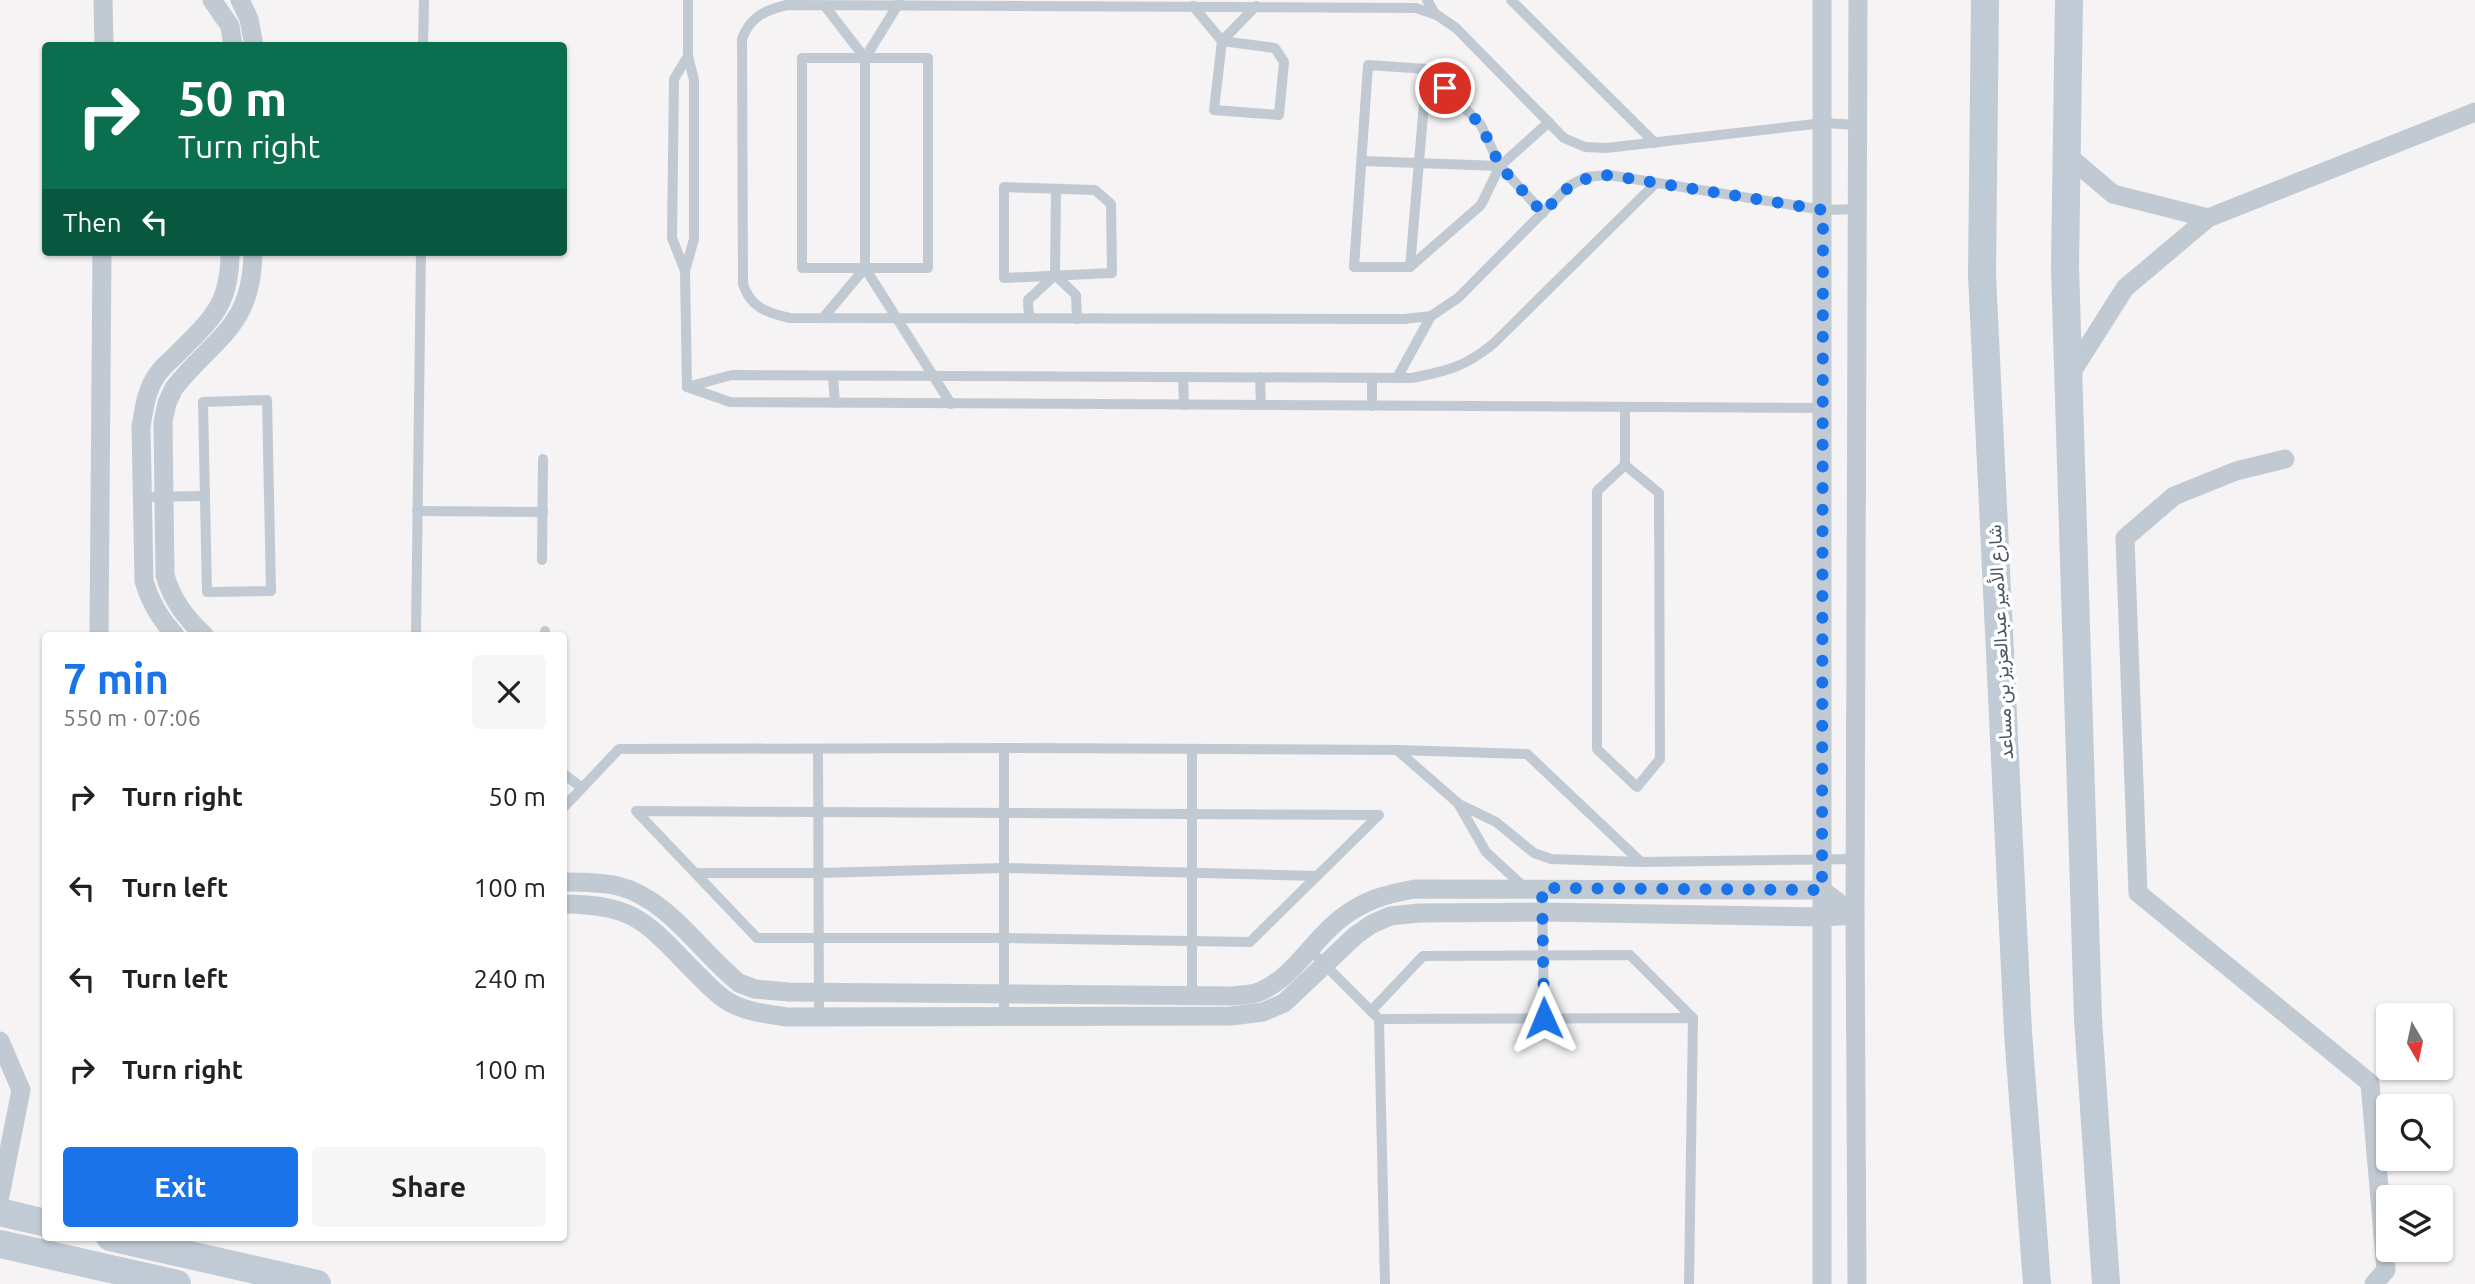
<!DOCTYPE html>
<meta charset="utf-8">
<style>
:root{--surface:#fff;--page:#f6f6f6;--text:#222;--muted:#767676;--accent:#1a73e8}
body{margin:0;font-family:Ubuntu,Vazirmatn,sans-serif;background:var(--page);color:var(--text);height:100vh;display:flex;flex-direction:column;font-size:26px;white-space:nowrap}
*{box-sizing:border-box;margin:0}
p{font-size:23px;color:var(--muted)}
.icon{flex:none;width:38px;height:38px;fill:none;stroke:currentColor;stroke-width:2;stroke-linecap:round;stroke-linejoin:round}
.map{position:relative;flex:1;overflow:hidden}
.details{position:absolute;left:42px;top:632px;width:525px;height:609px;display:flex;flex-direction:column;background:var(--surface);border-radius:7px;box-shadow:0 2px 5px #0004}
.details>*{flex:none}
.banner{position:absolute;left:42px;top:42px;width:525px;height:214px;border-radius:7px;box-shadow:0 2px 5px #0004;background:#0b6e4f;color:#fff;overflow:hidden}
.needle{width:46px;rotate:171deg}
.buttons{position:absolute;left:2376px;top:1003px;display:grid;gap:14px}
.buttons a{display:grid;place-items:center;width:77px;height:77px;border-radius:7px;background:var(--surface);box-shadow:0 2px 5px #0004;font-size:35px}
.pin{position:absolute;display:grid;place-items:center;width:60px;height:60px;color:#fff;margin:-30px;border:4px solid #fff;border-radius:50%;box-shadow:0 2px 7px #0007}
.me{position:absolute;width:77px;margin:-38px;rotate:359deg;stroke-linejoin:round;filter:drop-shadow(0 0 5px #0008)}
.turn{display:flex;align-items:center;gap:24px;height:147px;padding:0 21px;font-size:32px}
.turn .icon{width:91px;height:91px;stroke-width:2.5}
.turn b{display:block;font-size:49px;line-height:60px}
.then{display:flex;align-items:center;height:66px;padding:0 21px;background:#0003;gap:14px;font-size:26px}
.round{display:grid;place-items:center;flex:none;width:74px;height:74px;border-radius:7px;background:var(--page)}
.head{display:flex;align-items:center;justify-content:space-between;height:119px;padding:0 21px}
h1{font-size:42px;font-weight:700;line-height:52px;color:var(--accent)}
.action{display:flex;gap:14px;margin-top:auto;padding:14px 21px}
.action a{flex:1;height:80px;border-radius:7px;background:var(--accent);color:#fff;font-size:28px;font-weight:700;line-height:80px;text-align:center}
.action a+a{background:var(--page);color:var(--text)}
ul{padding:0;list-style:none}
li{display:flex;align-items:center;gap:21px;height:91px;padding:0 21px}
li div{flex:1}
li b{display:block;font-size:26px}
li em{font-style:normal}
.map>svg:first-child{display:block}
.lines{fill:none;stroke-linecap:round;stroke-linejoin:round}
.lane{stroke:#c1cad2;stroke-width:10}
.street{stroke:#c1cad2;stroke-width:19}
.secondary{stroke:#c1cbd6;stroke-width:28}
.route{stroke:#1a73e8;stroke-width:12;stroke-dasharray:0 21.6}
.labels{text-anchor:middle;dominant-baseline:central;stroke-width:7;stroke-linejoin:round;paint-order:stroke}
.street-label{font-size:19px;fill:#4a5661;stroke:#fff}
</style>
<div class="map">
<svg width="2475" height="1284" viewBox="0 0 2475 1284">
<rect width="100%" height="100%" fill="#f5f3f3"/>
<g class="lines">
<!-- lane -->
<g class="lane">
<polyline points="1427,0 1436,15"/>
<polyline points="1511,0 1655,143"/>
<polyline points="899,3 865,58 865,268 951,404"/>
<polyline points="824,5 865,58"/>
<polyline points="1193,6 1222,41 1256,6"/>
<polygon points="1222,41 1275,48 1284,62 1279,115 1214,110"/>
<polyline points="423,46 424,0"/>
<rect x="802" y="58" width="126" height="210"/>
<polyline points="1363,161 1500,166"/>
<polygon points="1004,187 1095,190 1111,204 1112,273 1004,278"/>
<path d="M1858 209 1823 210 1609 175 1586 177 1569 186 1458 298 1431 316 1404 319 790 318C767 313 750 307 743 284L742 39C750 17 765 10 787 5L1416 8 1437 15 1456 28 1564 138 1585 147 1606 148 1823 123 1858 125"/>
<polyline points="1543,213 1500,166 1481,125 1427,69 1368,65 1354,267 1410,267 1481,205 1500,166 1549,122"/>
<polyline points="1410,267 1427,69"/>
<polyline points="685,271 672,238 674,79 688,56"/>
<polyline points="1055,275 1056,189"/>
<polyline points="823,318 865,268"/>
<polyline points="1029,318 1028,300 1055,275 1076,295 1077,319"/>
<polyline points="833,376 835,403"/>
<polyline points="1183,377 1184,405"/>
<polyline points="1260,377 1261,405"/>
<polyline points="1397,378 1431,316"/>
<polyline points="687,387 730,402 1822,408"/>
<path d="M687 387 732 375 1412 378C1447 371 1465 367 1493 344L1656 183"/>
<polyline points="687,387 685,271 694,239 694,80 688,56 688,0"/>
<polygon points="267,400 271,591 207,592 203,402"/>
<polyline points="1372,406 1372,378"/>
<polyline points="1625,407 1625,465 1659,493 1660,759 1637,787 1597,749 1597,491 1625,465"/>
<polyline points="142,497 205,496"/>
<polyline points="417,511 543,512"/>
<polyline points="542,560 543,459"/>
<polyline points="545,631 545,635"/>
<polyline points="416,635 421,252"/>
<polyline points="1004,748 1004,1017"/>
<polyline points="818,750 819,1017"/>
<polyline points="1398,750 1527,754 1641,862"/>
<polyline points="564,774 582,788"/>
<polyline points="1459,805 1486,852 1525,888"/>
<polyline points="564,807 619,749 1004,748 1397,750 1459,804 1496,822 1534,853 1551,859 1641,862 1856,859"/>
<polygon points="636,811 1379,815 1250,942 1004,938 757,938"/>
<polyline points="695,873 818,873 1004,868 1317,876"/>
<polyline points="1542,888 1544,1018"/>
<polyline points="1309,949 1379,1019 1385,1284"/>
<polyline points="1192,995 1192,750"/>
<polyline points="1371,1011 1423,956 1630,955 1693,1018"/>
<polyline points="1379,1019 1693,1018 1689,1284"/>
</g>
<!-- street -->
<g class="street">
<polyline points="103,0 104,46"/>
<polyline points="212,0 230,26 233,46"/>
<polyline points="240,0 249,19 254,46"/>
<polyline points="2067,155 2113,194 2208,218"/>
<polyline points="2068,378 2125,288 2208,218 2475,112"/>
<polyline points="2285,459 2236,471 2174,496 2125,538 2138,893 2370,1083 2386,1270 2374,1284"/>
<polyline points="99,635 102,252"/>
<path d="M175 635C160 619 150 602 144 581L141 427C144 409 146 390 157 375 162 367 170 361 176 355 212 318 230 306 230 252"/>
<path d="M204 635C185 617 172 600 165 575L163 422 167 403 174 388C215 336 252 328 253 252"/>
<path d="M564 882C581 882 601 882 618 886 669 899 700 952 739 983L755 989 789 992 1232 996C1240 995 1251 995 1259 992 1293 978 1312 941 1340 919 1364 900 1386 894 1415 889L1822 890 1855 915"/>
<path d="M564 904C635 905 645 921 693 970 704 981 715 994 729 1002 746 1012 768 1014 787 1017L1231 1016 1263 1012 1284 1003 1356 935 1372 924 1390 916 1419 913 1543 912 1823 917 1855 915"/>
<polyline points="0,1041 21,1090 0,1196"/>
<polyline points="1822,1284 1822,0"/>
<polyline points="1857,1284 1855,915 1858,0"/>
</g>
<!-- secondary -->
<g class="secondary">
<polyline points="1985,0 1982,275 2018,1032 2037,1284"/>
<polyline points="2069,0 2065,267 2088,1019 2106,1284"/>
<polyline points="0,1212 46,1223"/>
<polyline points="110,1237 317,1284"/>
<polyline points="0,1244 177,1284"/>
</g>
</g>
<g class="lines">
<!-- route -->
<path class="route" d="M1445 88 1481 125 1500 166 1543 213C1568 187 1571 179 1609 175L1823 210 1822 890 1542 888 1544 1018"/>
</g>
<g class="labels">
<!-- street labels -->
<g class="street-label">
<text transform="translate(2000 642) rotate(-93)">شارع الأمير عبدالعزيز بن مساعد</text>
</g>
</g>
</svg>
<div class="buttons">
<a><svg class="needle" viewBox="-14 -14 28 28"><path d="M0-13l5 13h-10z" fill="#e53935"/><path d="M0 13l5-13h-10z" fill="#767676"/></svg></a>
<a><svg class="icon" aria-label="search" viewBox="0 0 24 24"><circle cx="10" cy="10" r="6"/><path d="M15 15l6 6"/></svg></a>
<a><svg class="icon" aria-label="layers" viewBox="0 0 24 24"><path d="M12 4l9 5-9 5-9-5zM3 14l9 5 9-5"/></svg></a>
</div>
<div class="pin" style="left:1445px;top:88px;background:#d93025"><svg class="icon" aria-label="arrive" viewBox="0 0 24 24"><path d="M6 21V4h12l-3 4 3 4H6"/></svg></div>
<svg class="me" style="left:1544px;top:1018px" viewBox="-20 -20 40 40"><path d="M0-17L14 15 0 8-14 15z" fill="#1a73e8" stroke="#fff" stroke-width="4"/></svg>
<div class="banner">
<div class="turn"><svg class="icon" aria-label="right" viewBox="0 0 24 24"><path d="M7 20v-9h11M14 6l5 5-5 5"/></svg><div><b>50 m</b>Turn right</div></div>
<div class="then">Then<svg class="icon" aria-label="left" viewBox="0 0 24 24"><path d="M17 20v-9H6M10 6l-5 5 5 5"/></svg></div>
</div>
<section class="details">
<div class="head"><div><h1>7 min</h1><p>550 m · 07:06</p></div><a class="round"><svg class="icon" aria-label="close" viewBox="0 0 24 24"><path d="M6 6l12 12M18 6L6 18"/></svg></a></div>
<ul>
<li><svg class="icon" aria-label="right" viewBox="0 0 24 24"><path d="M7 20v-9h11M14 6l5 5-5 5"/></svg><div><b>Turn right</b></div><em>50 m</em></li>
<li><svg class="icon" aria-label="left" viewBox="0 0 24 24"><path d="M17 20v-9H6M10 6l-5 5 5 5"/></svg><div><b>Turn left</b></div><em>100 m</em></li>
<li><svg class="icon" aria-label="left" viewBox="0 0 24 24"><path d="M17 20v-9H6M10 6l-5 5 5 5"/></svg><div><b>Turn left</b></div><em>240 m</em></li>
<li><svg class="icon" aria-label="right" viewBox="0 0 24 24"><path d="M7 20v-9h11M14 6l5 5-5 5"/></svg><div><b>Turn right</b></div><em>100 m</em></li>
</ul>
<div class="action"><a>Exit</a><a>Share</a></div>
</section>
</div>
